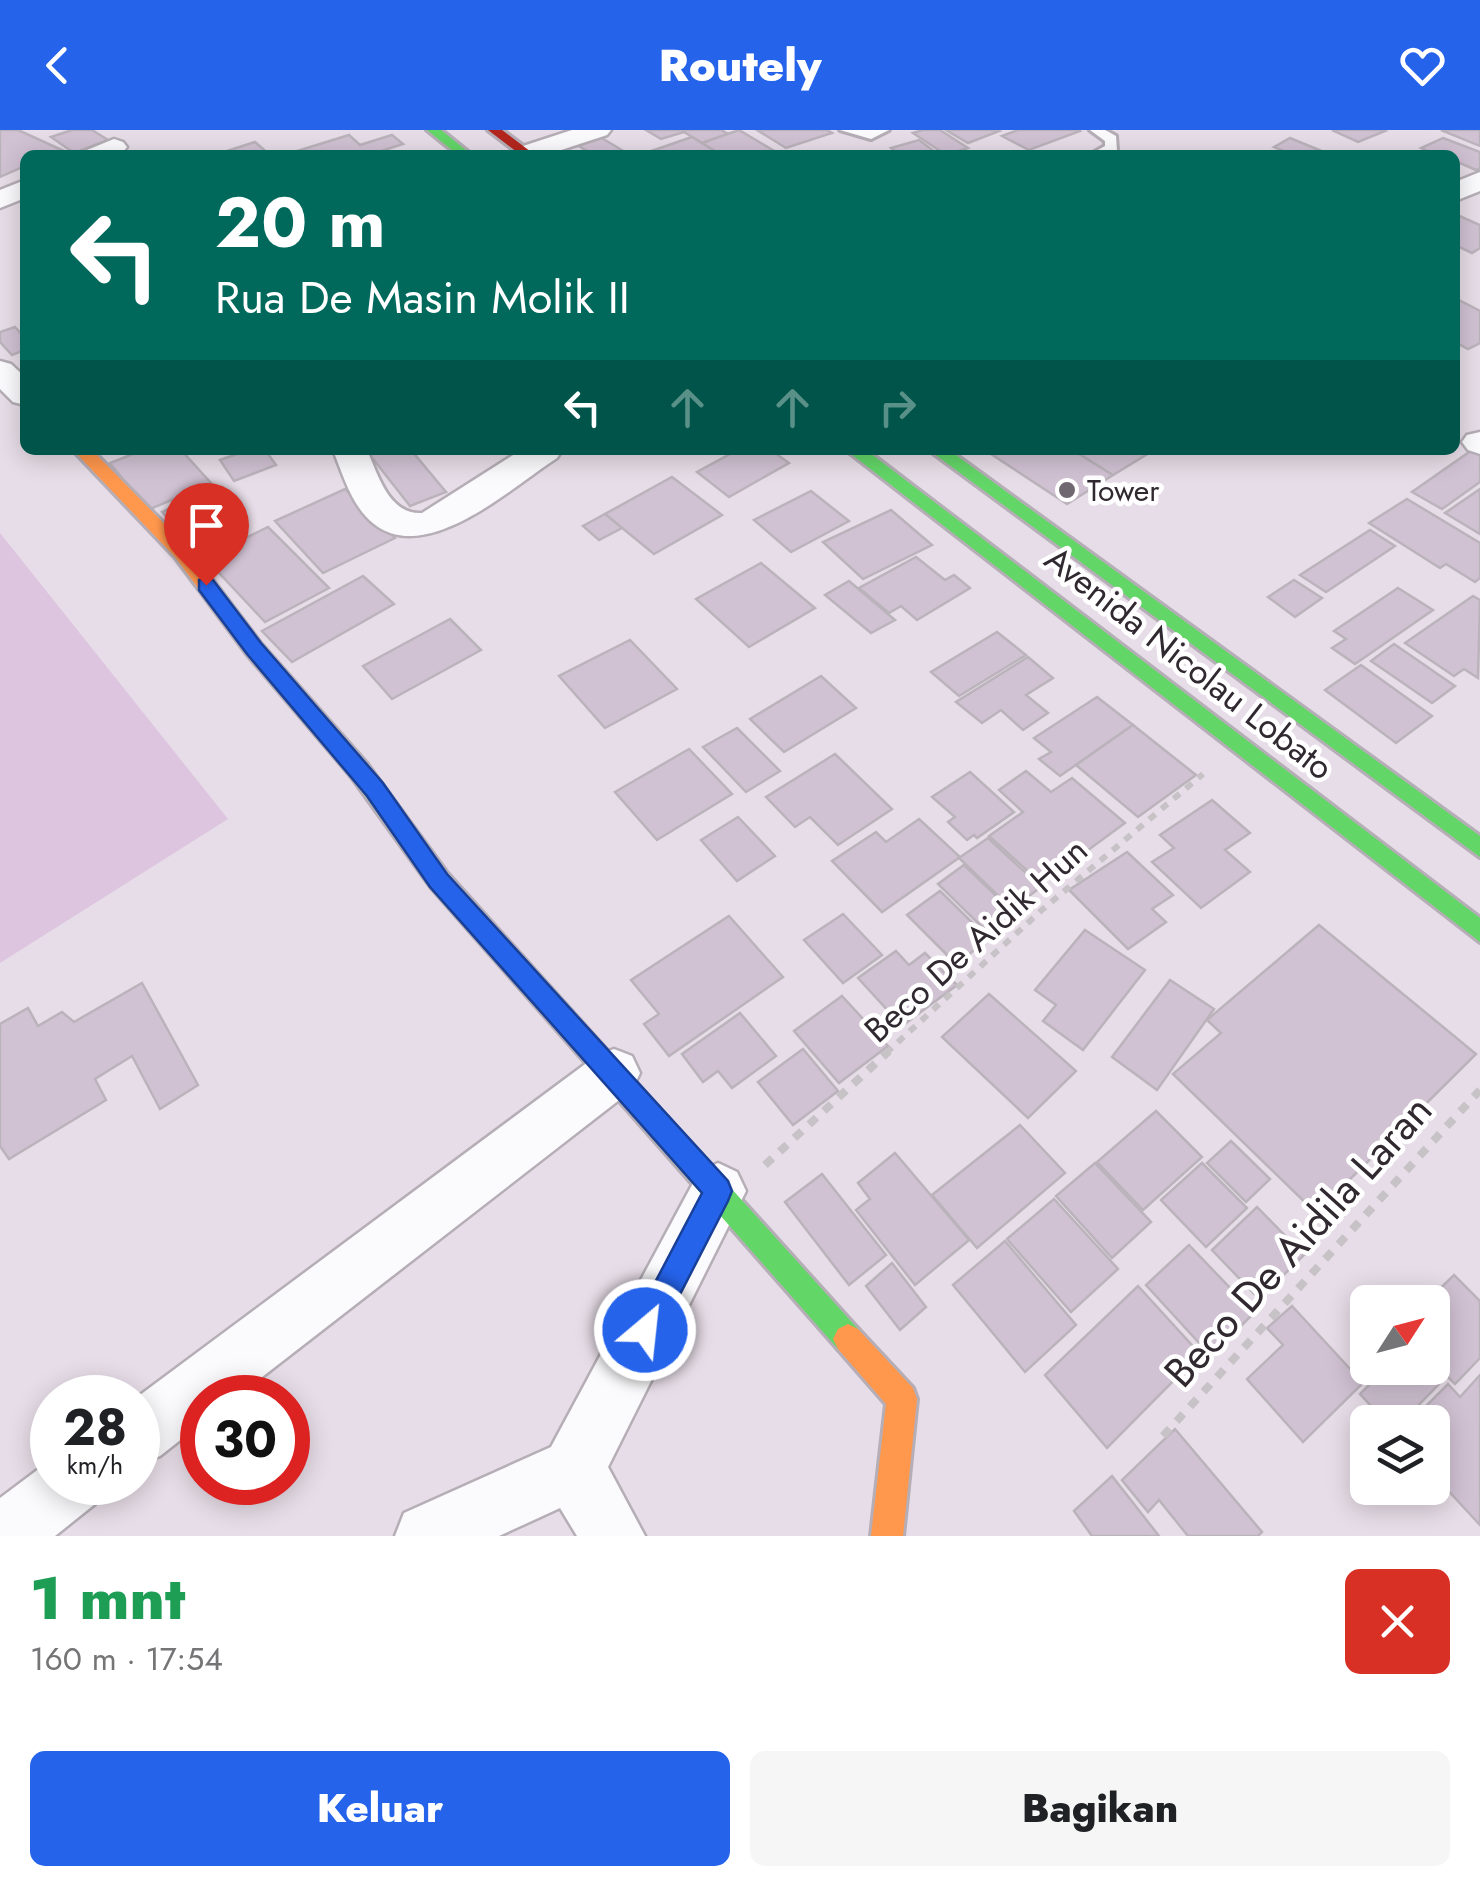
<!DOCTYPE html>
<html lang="id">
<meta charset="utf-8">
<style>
:root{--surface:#fff;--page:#f6f6f6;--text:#202124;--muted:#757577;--accent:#2563eb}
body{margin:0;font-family:Jost,sans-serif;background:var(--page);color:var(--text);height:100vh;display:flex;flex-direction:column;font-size:38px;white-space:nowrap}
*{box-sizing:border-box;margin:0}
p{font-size:32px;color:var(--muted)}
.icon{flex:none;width:55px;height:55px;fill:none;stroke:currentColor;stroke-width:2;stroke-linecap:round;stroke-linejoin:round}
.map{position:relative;height:1406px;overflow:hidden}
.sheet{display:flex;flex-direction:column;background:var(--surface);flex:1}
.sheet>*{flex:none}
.banner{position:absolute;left:20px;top:20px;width:1440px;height:305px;border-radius:15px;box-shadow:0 5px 25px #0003;background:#00695c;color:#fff;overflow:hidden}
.needle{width:65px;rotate:54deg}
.tools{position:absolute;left:1350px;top:1155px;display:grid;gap:20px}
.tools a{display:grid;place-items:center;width:100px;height:100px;border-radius:15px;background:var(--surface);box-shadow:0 5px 25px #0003;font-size:50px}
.speed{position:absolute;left:30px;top:1245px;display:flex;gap:20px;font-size:50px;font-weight:700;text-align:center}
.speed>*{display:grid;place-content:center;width:130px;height:130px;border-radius:50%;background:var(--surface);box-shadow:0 5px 25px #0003;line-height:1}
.speed small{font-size:25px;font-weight:400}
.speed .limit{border:15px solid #d22;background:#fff;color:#111}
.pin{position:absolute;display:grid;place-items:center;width:85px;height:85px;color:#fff;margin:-102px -42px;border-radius:50% 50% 50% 0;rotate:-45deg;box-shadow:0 0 10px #0007}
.pin .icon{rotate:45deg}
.me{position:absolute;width:110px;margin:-55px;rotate:28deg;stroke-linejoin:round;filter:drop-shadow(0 0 8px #0008)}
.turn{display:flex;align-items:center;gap:35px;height:210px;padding:0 30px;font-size:45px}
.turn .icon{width:130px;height:130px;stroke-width:2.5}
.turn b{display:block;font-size:70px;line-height:85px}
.lanes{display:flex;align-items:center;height:95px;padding:0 30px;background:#0003;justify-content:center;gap:50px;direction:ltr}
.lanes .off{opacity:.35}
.round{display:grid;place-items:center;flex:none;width:105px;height:105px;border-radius:15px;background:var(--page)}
.overview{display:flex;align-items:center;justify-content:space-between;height:170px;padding:0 30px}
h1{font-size:60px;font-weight:800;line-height:75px;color:#1e9e55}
.action{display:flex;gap:20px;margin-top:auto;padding:20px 30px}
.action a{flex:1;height:115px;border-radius:15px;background:var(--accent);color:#fff;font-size:40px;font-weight:800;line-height:115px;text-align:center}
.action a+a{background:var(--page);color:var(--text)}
header{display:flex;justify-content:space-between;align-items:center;height:130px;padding:0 30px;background:var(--accent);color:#fff;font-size:45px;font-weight:800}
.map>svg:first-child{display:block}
.green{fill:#ddc4df}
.building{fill:#d1c2d3;stroke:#bbb3bb;stroke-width:2.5}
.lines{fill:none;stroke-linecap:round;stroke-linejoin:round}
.lane-casing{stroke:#b6aeb6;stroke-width:6}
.street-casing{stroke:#b6aeb6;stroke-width:5}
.fast-casing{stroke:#b6aeb6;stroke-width:6}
.slow-casing{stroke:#b6aeb6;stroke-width:6}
.jam-casing{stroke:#b6aeb6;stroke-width:6}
.path-far1{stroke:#c6c2c6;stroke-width:6;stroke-dasharray:8 8;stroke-linecap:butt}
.path{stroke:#c6c2c6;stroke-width:8;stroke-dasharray:10 10;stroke-linecap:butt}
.lane{fill:#fbfafc;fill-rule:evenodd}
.street{fill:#fbfafc;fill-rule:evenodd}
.fast{fill:#63d668;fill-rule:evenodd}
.slow{fill:#ff974d;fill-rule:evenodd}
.jam{fill:#b3261e;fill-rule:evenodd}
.route{fill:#2563eb;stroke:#184099;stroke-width:2.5}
.poi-dot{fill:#706870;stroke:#fff;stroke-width:4}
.labels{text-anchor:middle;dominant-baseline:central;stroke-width:9;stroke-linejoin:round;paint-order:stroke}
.far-poi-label{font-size:30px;fill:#302930;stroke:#fff;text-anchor:start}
.street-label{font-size:35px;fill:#302930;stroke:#fff}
.near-street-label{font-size:42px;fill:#302930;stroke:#fff}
</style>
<header><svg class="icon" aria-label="back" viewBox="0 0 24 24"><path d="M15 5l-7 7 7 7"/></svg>Routely<svg class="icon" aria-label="heart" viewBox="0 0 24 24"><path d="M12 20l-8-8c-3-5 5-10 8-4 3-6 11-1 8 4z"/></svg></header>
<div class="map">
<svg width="1480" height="1406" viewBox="0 0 1480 1406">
<rect width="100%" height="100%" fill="#e7dde8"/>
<!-- green -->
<polygon class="green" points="0,403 228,689 0,833"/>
<!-- building -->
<g class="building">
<polygon points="0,0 18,0 62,20 50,25 25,25 25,36 0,47"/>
<polygon points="72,0 92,0 108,10 74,23 51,7"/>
<polygon points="646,0 721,0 728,4 702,13 684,2 661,9"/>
<polygon points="739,0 781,25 721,25 702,13"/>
<polygon points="757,0 827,0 832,3 786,18"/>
<polygon points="923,0 940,0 968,18 946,25 913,3"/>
<polygon points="946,0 996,0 999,1 968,13"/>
<polygon points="1018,0 1079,0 1080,1 1029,20 1002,6"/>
<polygon points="1332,0 1382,0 1385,1 1358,12"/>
<polygon points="1441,0 1480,0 1480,16"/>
<polygon points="349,5 360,15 392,5 403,14 369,25 301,25 297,21"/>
<polygon points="600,7 630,25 594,25 577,15"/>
<polygon points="692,7 721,25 640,25"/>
<polygon points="1290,8 1331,25 1293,25 1274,17"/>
<polygon points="1443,8 1480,22 1480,38 1476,40 1455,31 1455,25 1436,25 1421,18"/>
<polygon points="919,10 939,25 900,25 891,18"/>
<polygon points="255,12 270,25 221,23"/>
<polygon points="1455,84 1480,95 1480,118 1472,123 1455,115"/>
<polygon points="1455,168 1480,181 1480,213 1468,219 1455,212"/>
<polygon points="15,197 25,208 25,220 12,225 0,212 0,202"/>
<polygon points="143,320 181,320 211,353 148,380 110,333"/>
<polygon points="248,320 265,320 276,335 234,351 220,330"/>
<polygon points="383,320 411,320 446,362 410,376 370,325"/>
<polygon points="721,320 771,320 789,333 729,367 697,342 728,325"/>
<polygon points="985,320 1073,320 1113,345 1067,374"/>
<polygon points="1073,320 1154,320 1113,345"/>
<polygon points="1472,320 1480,324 1480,352 1442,379 1412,362"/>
<polygon points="672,347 722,385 654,424 605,384"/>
<polygon points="213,358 239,387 188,411 162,382"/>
<polygon points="345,359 395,408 323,443 275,391"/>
<polygon points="1480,359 1480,404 1445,383"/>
<polygon points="811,361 849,391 791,422 754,390"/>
<polygon points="1407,369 1480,413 1480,448 1475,452 1446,434 1440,438 1369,393"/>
<polygon points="891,380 932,415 863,449 823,412"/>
<polygon points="605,384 622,398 599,410 583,396"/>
<polygon points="268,397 329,458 265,492 205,428"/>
<polygon points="1370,400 1395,416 1326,462 1300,445"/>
<polygon points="916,427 945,450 954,445 970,458 917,490 901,476 889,483 859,458"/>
<polygon points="761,433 815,478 749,517 696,469"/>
<polygon points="363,446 394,474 292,532 262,501"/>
<polygon points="1294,450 1322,468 1295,487 1268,467"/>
<polygon points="849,451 895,490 871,503 825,465"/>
<polygon points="1398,458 1433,480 1355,534 1332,518 1346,509 1334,501"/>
<polygon points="1473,466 1480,470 1478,548 1464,539 1454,546 1405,513"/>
<polygon points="450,489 481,520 392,569 363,536"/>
<polygon points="997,502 1026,525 959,566 931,542"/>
<polygon points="630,510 677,559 605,598 559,546"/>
<polygon points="1394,514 1455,556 1432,573 1371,531"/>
<polygon points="1028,527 1053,548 1026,565 1048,583 1023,600 1001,580 982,593 956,572"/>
<polygon points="1361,535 1432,586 1396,613 1325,560"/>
<polygon points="821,546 856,578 784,622 750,589"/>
<polygon points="1097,567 1133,595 1060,646 1039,629 1051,622 1034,608"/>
<polygon points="1133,595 1196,645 1138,687 1076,635"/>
<polygon points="737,598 780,641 746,662 703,617"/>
<polygon points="689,619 732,664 657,710 615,662"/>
<polygon points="835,624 892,679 838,715 810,687 795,697 766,667"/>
<polygon points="1026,641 1051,662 1072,648 1125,693 1042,754 989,706 1023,682 999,660"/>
<polygon points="970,642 1014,682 977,708 974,705 967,710 948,692 955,687 932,667"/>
<polygon points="1212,670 1250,703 1225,720 1250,742 1201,778 1152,732 1174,718 1160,705"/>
<polygon points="738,687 775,726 737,751 701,710"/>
<polygon points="919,689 960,727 882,782 832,731 876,702 886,712"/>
<polygon points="988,708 1041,757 1012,779 959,728"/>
<polygon points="1127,722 1173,765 1152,779 1166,792 1128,819 1069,760"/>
<polygon points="964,735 1011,780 984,799 938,754"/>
<polygon points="940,761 989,809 956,834 907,785"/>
<polygon points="843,784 882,825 843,853 804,810"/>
<polygon points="729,786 783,847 669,926 644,894 659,884 631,850"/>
<polygon points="1319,795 1476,924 1316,1083 1173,944 1221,903 1207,890"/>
<polygon points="1085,800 1145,840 1083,920 1043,891 1056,875 1035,860"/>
<polygon points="896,821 909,835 925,823 957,855 902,896 858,848"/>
<polygon points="1170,850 1214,879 1157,960 1112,927"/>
<polygon points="142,853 198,955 160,979 132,926 95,949 106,970 9,1029 0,1016 0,894 28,878 38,896 62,882 74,892"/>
<polygon points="989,864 1076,941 1028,988 942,907"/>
<polygon points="842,866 888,916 839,953 794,901"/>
<polygon points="740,883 776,926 732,958 718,941 703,952 682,924"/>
<polygon points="803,919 838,961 793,995 758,952"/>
<polygon points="1156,981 1202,1027 1143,1080 1097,1032"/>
<polygon points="1020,995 1065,1043 977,1118 932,1065"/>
<polygon points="1231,1011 1270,1049 1246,1072 1207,1033"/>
<polygon points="895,1023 969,1110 915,1155 856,1080 870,1069 858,1053"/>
<polygon points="1095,1033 1151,1092 1112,1128 1056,1066"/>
<polygon points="1202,1033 1247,1078 1206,1117 1161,1070"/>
<polygon points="822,1044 886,1125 849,1155 785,1072"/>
<polygon points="1054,1069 1118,1139 1071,1182 1007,1109"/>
<polygon points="1257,1077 1304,1125 1259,1169 1212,1120"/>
<polygon points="1005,1111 1076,1195 1025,1242 953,1155"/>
<polygon points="1189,1115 1254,1183 1211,1226 1146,1155"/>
<polygon points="892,1133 926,1177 900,1200 866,1156"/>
<polygon points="1454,1145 1480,1171 1480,1228 1455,1254 1447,1246 1402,1292 1386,1292 1360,1264 1386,1238 1432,1238 1432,1172 1426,1172"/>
<polygon points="1138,1156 1200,1224 1107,1318 1045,1245"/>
<polygon points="1292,1176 1363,1253 1303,1312 1247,1249 1283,1215 1267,1198"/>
<polygon points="1480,1245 1480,1395 1432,1343 1432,1292 1410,1292 1448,1254 1460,1267"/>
<polygon points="1175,1299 1262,1402 1258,1406 1188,1406 1159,1370 1148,1382 1122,1350"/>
<polygon points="1112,1346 1159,1406 1092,1406 1074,1381"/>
</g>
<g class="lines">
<defs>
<g id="lane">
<polygon points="840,0 889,0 871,9"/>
<polygon points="1090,0 1105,0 1116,6 1117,21 1089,25 1105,16 1105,11"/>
</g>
<g id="street">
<polygon points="572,0 611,0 607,5 546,25 513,23 517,18"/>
<polygon points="114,9 123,12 127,17 123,22 83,25 87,20"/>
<polygon points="1480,42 1480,61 1455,71 1455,52"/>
<polygon points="25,50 25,68 0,78 0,60"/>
<polygon points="0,231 11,234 25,247 25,275 13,272 0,259"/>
<polygon points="1480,302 1480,324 1468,320 1462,312 1467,305"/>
<path d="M333 320H367C378 345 389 385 422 383L521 320H562L557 328C512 357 427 436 374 394 352 377 343 345 333 320Z"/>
<polygon points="614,919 632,926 640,943 632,960 235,1268 202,1268 202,1293 160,1326 138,1335 136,1268 596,926"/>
<polygon points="718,1033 737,1042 746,1061 608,1337 645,1406 577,1406 560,1378 499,1406 395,1406 404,1383 551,1317 699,1042"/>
<polygon points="52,1329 52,1352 104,1352 95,1374 55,1406 0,1406 0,1368"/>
</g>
<g id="fast">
<polygon points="427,0 441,0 472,25 458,25"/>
<polygon points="846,320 866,320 1480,788 1480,812"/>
<polygon points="929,320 949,320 1480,706 1480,727"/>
<polygon points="359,631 367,634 447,743 858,1199 863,1209 858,1219 848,1224 838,1219 431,757 351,646 348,640"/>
</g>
<g id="slow">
<polygon points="73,320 92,320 189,419 261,514 367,634 370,640 367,646 351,646 247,524 175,427"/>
<polygon points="848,1194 858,1199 913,1258 917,1269 903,1406 871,1406 886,1274 838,1219 833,1209 838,1199"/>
</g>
<polygon id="jam" points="488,0 502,0 535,25 521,25"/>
</defs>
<!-- lane casing -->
<use href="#lane" class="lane-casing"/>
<!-- street casing -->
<use href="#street" class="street-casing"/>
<!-- fast casing -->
<use href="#fast" class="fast-casing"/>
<!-- slow casing -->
<use href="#slow" class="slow-casing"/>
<!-- jam casing -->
<use href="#jam" class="jam-casing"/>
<!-- path-far1 -->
<polyline class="path-far1" points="886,923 1043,779 1203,644"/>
<!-- path -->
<g class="path">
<polyline points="765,1035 889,921"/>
<polyline points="1163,1306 1480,960"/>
</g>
<!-- lane -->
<use href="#lane" class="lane"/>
<!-- street -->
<use href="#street" class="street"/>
<!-- fast -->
<use href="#fast" class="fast"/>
<!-- slow -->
<use href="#slow" class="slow"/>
<!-- jam -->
<use href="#jam" class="jam"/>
</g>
<!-- route -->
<polygon class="route" points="206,448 213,450 261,513 383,653 447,744 728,1051 732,1061 728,1071 656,1211 645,1215 635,1211 630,1200 702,1063 430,757 367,666 247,524 199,460 199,450"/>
<!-- markers -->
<circle class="poi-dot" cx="1067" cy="360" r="10"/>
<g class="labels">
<!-- far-poi labels -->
<g class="far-poi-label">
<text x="1087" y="360">Tower</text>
</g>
<!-- street labels -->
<g class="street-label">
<text transform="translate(1189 533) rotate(38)">Avenida Nicolau Lobato</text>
<text transform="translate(976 810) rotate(-42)">Beco De Aidik Hun</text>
</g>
<!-- near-street labels -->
<g class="near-street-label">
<text transform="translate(1298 1111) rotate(-48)">Beco De Aidila Laran</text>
</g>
</g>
</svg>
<div class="tools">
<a><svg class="needle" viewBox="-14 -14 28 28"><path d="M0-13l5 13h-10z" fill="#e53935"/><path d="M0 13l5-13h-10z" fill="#757577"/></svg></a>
<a><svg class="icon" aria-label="layers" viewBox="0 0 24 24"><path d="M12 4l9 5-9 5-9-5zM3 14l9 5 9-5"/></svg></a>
</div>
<div class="speed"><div>28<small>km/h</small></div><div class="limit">30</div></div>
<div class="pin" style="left:206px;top:455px;background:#d93025"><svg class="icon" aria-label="arrive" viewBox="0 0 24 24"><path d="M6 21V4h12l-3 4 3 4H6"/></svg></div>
<svg class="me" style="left:645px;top:1200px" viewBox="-20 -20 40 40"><circle r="17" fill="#2563eb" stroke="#fff" stroke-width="3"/><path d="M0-11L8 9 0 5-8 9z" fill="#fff"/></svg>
<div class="banner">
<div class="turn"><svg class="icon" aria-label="left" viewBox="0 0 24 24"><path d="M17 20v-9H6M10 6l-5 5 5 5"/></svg><div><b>20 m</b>Rua De Masin Molik II</div></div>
<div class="lanes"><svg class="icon" aria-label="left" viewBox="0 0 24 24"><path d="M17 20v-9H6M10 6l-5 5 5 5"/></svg><svg class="icon off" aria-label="ahead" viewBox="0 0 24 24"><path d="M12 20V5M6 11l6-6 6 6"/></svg><svg class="icon off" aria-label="ahead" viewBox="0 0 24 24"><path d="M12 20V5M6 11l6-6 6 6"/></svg><svg class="icon off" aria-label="right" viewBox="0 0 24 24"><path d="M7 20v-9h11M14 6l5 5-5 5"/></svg></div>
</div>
</div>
<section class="sheet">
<div class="overview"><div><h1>1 mnt</h1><p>160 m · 17:54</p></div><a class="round" style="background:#d93025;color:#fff"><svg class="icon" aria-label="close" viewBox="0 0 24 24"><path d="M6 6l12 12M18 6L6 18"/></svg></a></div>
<div class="action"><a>Keluar</a><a>Bagikan</a></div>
</section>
